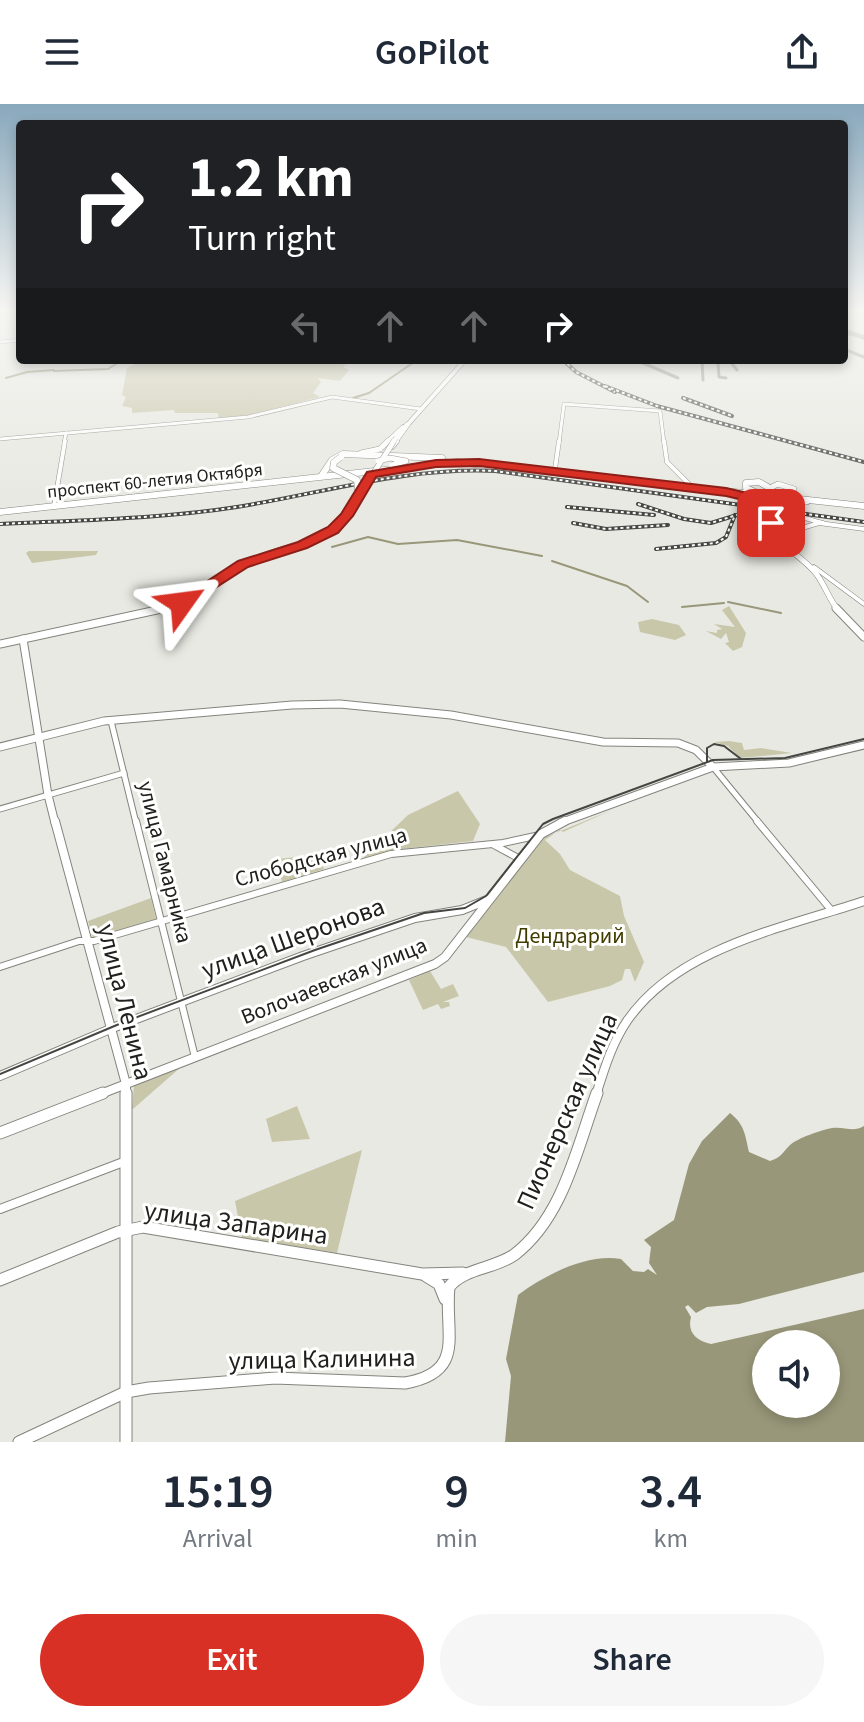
<!DOCTYPE html>
<meta charset="utf-8">
<style>
:root{--surface:#fff;--page:#f6f6f7;--text:#1f2937;--muted:#747a83;--accent:#d93025}
body{margin:0;font-family:"Source Sans 3",sans-serif;background:var(--page);color:var(--text);height:100vh;display:flex;flex-direction:column;font-size:30px;white-space:nowrap}
*{box-sizing:border-box;margin:0}
p{font-size:26px;color:var(--muted)}
.icon{flex:none;width:44px;height:44px;fill:none;stroke:currentColor;stroke-width:2;stroke-linecap:round;stroke-linejoin:round}
.map{position:relative;height:1338px;overflow:hidden}
.side{display:flex;flex-direction:column;background:var(--surface);flex:1}
.side>*{flex:none}
.guide{position:absolute;left:16px;top:16px;width:832px;height:244px;border-radius:8px;box-shadow:0 4px 12px #0003;background:#202124;color:#fff;overflow:hidden}
.fabs{position:absolute;left:752px;top:1226px;display:grid;gap:16px}
.fabs a{display:grid;place-items:center;width:88px;height:88px;border-radius:50%;background:var(--surface);box-shadow:0 4px 12px #0003;font-size:40px}
.pin{position:absolute;display:grid;place-items:center;width:68px;height:68px;color:#fff;margin:-34px;border-radius:16px;box-shadow:0 4px 12px #0006}
.me{position:absolute;width:88px;margin:-44px;rotate:59deg;stroke-linejoin:round;filter:drop-shadow(0 0 6px #0008)}
.turn{display:flex;align-items:center;gap:28px;height:168px;padding:0 40px;font-size:36px}
.turn .icon{width:104px;height:104px;stroke-width:2.5}
.turn b{display:block;font-size:56px;line-height:68px}
.lanes{display:flex;align-items:center;height:76px;padding:0 40px;background:#0003;justify-content:center;gap:40px;direction:ltr}
.lanes .off{opacity:.35}
.eta{display:flex;justify-content:space-evenly;align-items:center;height:136px;text-align:center}
.eta b{font-size:48px;font-weight:600;line-height:56px}
.button{display:flex;gap:16px;margin-top:auto;padding:16px 40px}
.button a{flex:1;height:92px;border-radius:48px;background:var(--accent);color:#fff;font-size:32px;font-weight:600;line-height:92px;text-align:center}
.button a+a{background:var(--page);color:var(--text)}
header{display:flex;justify-content:space-between;align-items:center;height:104px;padding:0 40px;background:var(--surface);font-size:36px;font-weight:600}
.map>svg:first-child{display:block}
.green{fill:#c9c7aa}
.water{fill:#999779;fill-rule:evenodd}
.lines{fill:none;stroke-linecap:round;stroke-linejoin:round}
.stream{stroke:#999779;stroke-width:2}
.taxiway{stroke:#979792;stroke-width:3}
.runway{fill:#979792;fill-rule:evenodd}
.minor-far4-casing{stroke:#84847e;stroke-width:4}
.minor-far3-casing{stroke:#84847e;stroke-width:5}
.minor-far2-casing{stroke:#84847e;stroke-width:7}
.minor-far1-casing{stroke:#84847e;stroke-width:8}
.minor-casing{stroke:#84847e;stroke-width:10}
.major-far4-casing{stroke:#84847e;stroke-width:5}
.major-far3-casing{stroke:#84847e;stroke-width:6}
.major-far2-casing{stroke:#84847e;stroke-width:9}
.major-far1-casing{stroke:#84847e;stroke-width:10}
.major-casing{stroke:#84847e;stroke-width:13}
.highway-far1-casing{stroke:#84847e;stroke-width:6}
.highway-casing{stroke:#84847e;stroke-width:7}
.minor-far4{stroke:#fff;stroke-width:3}
.minor-far3{stroke:#fff;stroke-width:4}
.minor-far2{stroke:#fff;stroke-width:5}
.minor-far1{stroke:#fff;stroke-width:6}
.minor{stroke:#fff;stroke-width:8}
.major-far4{stroke:#fff;stroke-width:4}
.major-far3{stroke:#fff;stroke-width:5}
.major-far2{stroke:#fff;stroke-width:7}
.major-far1{stroke:#fff;stroke-width:8}
.major{stroke:#fff;stroke-width:11}
.highway-far1{stroke:#fff;stroke-width:5}
.highway{stroke:#fff;stroke-width:6}
.tram{stroke:#454542;stroke-width:2}
.rail-casing{stroke:#454542;stroke-width:4}
.rail{stroke:#fffffe;stroke-width:2;stroke-dasharray:3;stroke-linecap:butt}
.major-bridge-far1-casing{stroke:#84847e;stroke-width:5;stroke-linecap:butt}
.major-bridge-casing{stroke:#84847e;stroke-width:6;stroke-linecap:butt}
.highway-bridge-casing{stroke:#84847e;stroke-width:7;stroke-linecap:butt}
.major-bridge-far1{stroke:#fff;stroke-width:4}
.major-bridge{stroke:#fff;stroke-width:5}
.highway-bridge{stroke:#fff;stroke-width:6}
.route{fill:#d93025;stroke:#8d1f18;stroke-width:2}
.labels{text-anchor:middle;dominant-baseline:central;stroke-width:6;stroke-linejoin:round;paint-order:stroke}
.far-street-label{font-size:18px;fill:#20201e;stroke:#fffffe}
.street-label{font-size:22px;fill:#20201e;stroke:#fffffe}
.park-label{font-size:22px;fill:#403b01;stroke:#fffffe}
.near-street-label{font-size:26px;fill:#20201e;stroke:#fffffe}
</style>
<header><svg class="icon" aria-label="menu" viewBox="0 0 24 24"><path d="M4 6h16M4 12h16M4 18h16"/></svg>GoPilot<svg class="icon" aria-label="share" viewBox="0 0 24 24"><path d="M12 15V3M7 8l5-5 5 5M5 13v7h14v-7"/></svg></header>
<div class="map">
<svg width="864" height="1338" viewBox="0 0 864 1338">
<rect width="100%" height="100%" fill="#e9e9e3"/>
<!-- green -->
<g class="green">
<polygon points="142,256 350,256 343,263 349,266 340,277 318,274 321,278 313,289 320,293 246,312 219,315 218,309 175,309 174,306 132,309 132,304 122,302 126,293 122,291 127,264"/>
<polygon points="29,447 98,447 96,451 32,459 26,449"/>
<polygon points="729,502 746,529 742,543 733,547 725,539 729,538 726,529 721,535 706,527 717,529 717,526 722,525 714,520 735,523 722,506"/>
<polygon points="652,515 679,521 686,531 675,536 640,528 638,518"/>
<polygon points="729,637 742,639 744,646 761,644 792,649 740,654 728,642 714,638"/>
<polygon points="458,687 480,720 473,737 401,745 361,756 408,711"/>
<polygon points="612,706 563,728 560,726 545,736 560,750 570,766 620,792 624,812 644,858 635,878 630,865 625,865 622,876 610,882 548,898 506,843 466,833 543,734"/>
<polygon points="319,751 324,765 282,778 276,755"/>
<polygon points="151,794 156,815 93,835 88,817"/>
<polygon points="430,867 441,885 453,880 459,892 443,898 449,898 450,902 441,905 438,900 423,906 409,876"/>
<polygon points="181,963 133,1005 132,1004 134,981"/>
<polygon points="297,1002 310,1035 272,1038 266,1015"/>
<polygon points="362,1046 337,1149 242,1134 235,1097"/>
</g>
<!-- water -->
<path class="water" d="M730 1009C745 1021 745 1031 749 1048L770 1057C782 1053 782 1049 790 1041 798 1034 821 1026 832 1024 844 1022 853 1029 864 1022V1168L739 1200 707 1203 696 1209 688 1201 685 1203 691 1213C687 1228 696 1237 711 1240L864 1205V1338H505L511 1272 506 1255 518 1191C545 1171 587 1149 621 1155L633 1167 644 1168 648 1165 657 1171 649 1159 651 1143 644 1136 674 1116 689 1060 702 1037ZM766 1240H826V1300H766Z"/>
<g class="lines">
<!-- stream -->
<g class="stream">
<polyline points="188,256 196,259 207,256"/>
<polyline points="210,256 235,256"/>
<polyline points="54,267 108,265 122,256"/>
<polyline points="6,274 27,268 54,266"/>
<polyline points="353,294 369,289 417,256"/>
<polyline points="332,443 368,433 398,440 457,436 542,452"/>
<polyline points="552,457 627,482 648,498"/>
<polyline points="728,498 781,509"/>
<polyline points="682,503 724,499"/>
</g>
<!-- taxiway -->
<g class="taxiway">
<polyline points="844,230 852,230"/>
<polyline points="844,245 864,253"/>
<polyline points="636,256 678,274"/>
<polyline points="729,256 737,266"/>
<polyline points="718,259 719,273 726,274"/>
<polyline points="703,276 702,257 712,257"/>
</g>
<!-- runway -->
<polygon class="runway" points="844,224 864,231 864,236 844,229"/>
<defs>
<g id="minor-far4">
<polyline points="0,238 20,236"/>
<polyline points="0,335 248,313 332,293 421,305"/>
<polyline points="64,339 66,329"/>
<polyline points="559,339 564,300 660,307 664,339"/>
</g>
<g id="minor-far3">
<polyline points="664,337 667,358 693,384"/>
<polyline points="555,365 559,337"/>
<polyline points="54,402 65,337"/>
<path d="M768 414 765 420 746 418 742 413C767 398 797 413 823 419"/>
<polyline points="762,427 771,426"/>
<polyline points="768,431 775,432 819,419 864,425"/>
<polyline points="814,463 864,500"/>
</g>
<g id="minor-far2">
<polyline points="111,617 136,719"/>
<polyline points="713,663 759,719"/>
<polyline points="0,705 124,669"/>
</g>
<g id="minor-far1">
<polyline points="136,717 195,953"/>
<polyline points="757,717 832,807"/>
<polyline points="494,741 520,755"/>
<polyline points="0,863 79,837 94,837 391,750 503,739 540,731"/>
</g>
<polyline id="minor" points="0,1105 126,1057"/>
<g id="major-far4">
<polyline points="402,327 465,256"/>
<polyline points="386,339 403,323"/>
</g>
<g id="major-far3">
<polyline points="361,349 380,345 388,337"/>
<polyline points="771,389 772,383 778,380 794,385 794,390 784,392"/>
<polyline points="771,395 771,402 778,397 807,398"/>
<path d="M768 409C772 440 795 446 814 467 824 478 828 494 838 506"/>
<path d="M157 506C192 498 213 473 245 459 274 445 305 442 333 426"/>
</g>
<g id="major-far2">
<polyline points="836,504 864,533"/>
<polyline points="23,535 48,691 55,719"/>
<polyline points="0,540 166,504"/>
<polyline points="0,643 104,617 292,601 340,600 451,611 603,638 678,639 696,646 713,663"/>
<polyline points="560,719 713,663 789,659 864,641"/>
</g>
<g id="major-far1">
<polyline points="55,717 126,980 126,991"/>
<polyline points="0,972 115,923 303,852 415,814 462,806 487,796"/>
<polyline points="98,991 435,860 445,853 541,730 565,717"/>
<path d="M596 991C604 966 612 939 627 917 678 843 784 824 864 797"/>
</g>
<g id="major">
<polyline points="126,989 126,1338"/>
<polyline points="0,1029 103,989"/>
<polyline points="426,1172 439,1180 445,1195"/>
<polyline points="0,1176 118,1128 143,1123 422,1170 463,1169"/>
<path d="M19 1338 126 1288 149 1284 275 1274 405 1279C467 1268 444 1230 449 1183 464 1164 494 1165 514 1151 563 1114 577 1044 597 989"/>
</g>
<polyline id="highway-far1" points="394,339 407,321"/>
<g id="highway">
<polyline points="392,342 396,337"/>
<polyline points="322,371 332,356 343,350 442,354"/>
<polyline points="755,388 746,384 746,379 759,378 768,383 769,389"/>
<polyline points="0,408 457,358 864,402"/>
</g>
</defs>
<!-- minor-far4 casing -->
<use href="#minor-far4" class="minor-far4-casing"/>
<!-- minor-far3 casing -->
<use href="#minor-far3" class="minor-far3-casing"/>
<!-- minor-far2 casing -->
<use href="#minor-far2" class="minor-far2-casing"/>
<!-- minor-far1 casing -->
<use href="#minor-far1" class="minor-far1-casing"/>
<!-- minor casing -->
<use href="#minor" class="minor-casing"/>
<!-- major-far4 casing -->
<use href="#major-far4" class="major-far4-casing"/>
<!-- major-far3 casing -->
<use href="#major-far3" class="major-far3-casing"/>
<!-- major-far2 casing -->
<use href="#major-far2" class="major-far2-casing"/>
<!-- major-far1 casing -->
<use href="#major-far1" class="major-far1-casing"/>
<!-- major casing -->
<use href="#major" class="major-casing"/>
<!-- highway-far1 casing -->
<use href="#highway-far1" class="highway-far1-casing"/>
<!-- highway casing -->
<use href="#highway" class="highway-casing"/>
<!-- minor-far4 -->
<use href="#minor-far4" class="minor-far4"/>
<!-- minor-far3 -->
<use href="#minor-far3" class="minor-far3"/>
<!-- minor-far2 -->
<use href="#minor-far2" class="minor-far2"/>
<!-- minor-far1 -->
<use href="#minor-far1" class="minor-far1"/>
<!-- minor -->
<use href="#minor" class="minor"/>
<!-- major-far4 -->
<use href="#major-far4" class="major-far4"/>
<!-- major-far3 -->
<use href="#major-far3" class="major-far3"/>
<!-- major-far2 -->
<use href="#major-far2" class="major-far2"/>
<!-- major-far1 -->
<use href="#major-far1" class="major-far1"/>
<!-- major -->
<use href="#major" class="major"/>
<!-- highway-far1 -->
<use href="#highway-far1" class="highway-far1"/>
<!-- highway -->
<use href="#highway" class="highway"/>
<!-- tram -->
<g class="tram">
<polyline points="707,658 707,644 714,640 724,642 741,655"/>
<polyline points="0,970 124,918 315,846 424,809 465,804 486,792 543,720 553,715 713,656 785,654 864,635"/>
</g>
<defs>
<g id="rail">
<polyline points="563,256 576,268 615,288"/>
<polyline points="605,282 657,302 864,358"/>
<polyline points="683,294 732,312"/>
<polyline points="638,400 684,415 711,419 756,405"/>
<polyline points="567,403 654,411"/>
<polyline points="573,419 606,425 668,421"/>
<path d="M0 420C79 416 159 415 237 403 324 389 406 363 495 367L864 418"/>
<polyline points="656,445 716,439 726,433 735,411"/>
</g>
</defs>
<!-- rail casing -->
<use href="#rail" class="rail-casing"/>
<!-- rail -->
<use href="#rail" class="rail"/>
<defs>
<polyline id="major-bridge-far1" points="392,339 396,334"/>
<g id="major-bridge">
<polyline points="378,357 390,354 406,357 392,361"/>
<polyline points="369,372 395,365"/>
<polyline points="768,395 769,389"/>
<polyline points="768,401 768,409"/>
<polyline points="333,426 350,406 394,337"/>
</g>
<polyline id="highway-bridge" points="341,353 334,358 333,364 357,376 358,386"/>
</defs>
<!-- major-bridge-far1 casing -->
<use href="#major-bridge-far1" class="major-bridge-far1-casing"/>
<!-- major-bridge casing -->
<use href="#major-bridge" class="major-bridge-casing"/>
<!-- highway-bridge casing -->
<use href="#highway-bridge" class="highway-bridge-casing"/>
<!-- major-bridge-far1 -->
<use href="#major-bridge-far1" class="major-bridge-far1"/>
<!-- major-bridge -->
<use href="#major-bridge" class="major-bridge"/>
<!-- highway-bridge -->
<use href="#highway-bridge" class="highway-bridge"/>
</g>
<!-- sky -->
<linearGradient id="sky" x2="0" y2="1"><stop stop-color="#88a8bc"/><stop offset="0.52" stop-color="#f5f5f2"/><stop offset="1" stop-color="#f5f5f2" stop-opacity="0"/></linearGradient>
<rect width="864" height="395" fill="url(#sky)"/>
<!-- route -->
<polygon class="route" points="479,355 726,384 769,394 774,400 776,417 783,432 772,435 763,424 760,400 726,392 479,362 436,363 376,373 353,412 338,429 307,444 248,463 187,502 182,504 174,499 238,457 298,438 328,423 341,410 367,368 436,356"/>
<g class="labels">
<!-- far-street labels -->
<g class="far-street-label">
<text transform="translate(155 377) rotate(-6)">проспект 60-летия Октября</text>
</g>
<!-- street labels -->
<g class="street-label">
<text transform="translate(321 753) rotate(-15)">Слободская улица</text>
<text transform="translate(165 758) rotate(76)">улица Гамарника</text>
<text transform="translate(334 877) rotate(-22)">Волочаевская улица</text>
</g>
<!-- park labels -->
<g class="park-label">
<text x="570" y="832">Дендрарий</text>
</g>
<!-- near-street labels -->
<g class="near-street-label">
<text transform="translate(293 834) rotate(-20)">улица Шеронова</text>
<text transform="translate(125 898) rotate(76)">улица Ленина</text>
<text transform="translate(567 1007) rotate(-66)">Пионерская улица</text>
<text transform="translate(236 1119) rotate(8)">улица Запарина</text>
<text transform="translate(322 1255) rotate(-1)">улица Калинина</text>
</g>
</g>
</svg>
<div class="fabs">
<a><svg class="icon" aria-label="sound" viewBox="0 0 24 24"><path d="M4 9h4l5-4v14l-5-4H4zM17 9q2 3 0 6"/></svg></a>
</div>
<div class="pin" style="left:771px;top:419px;background:#d93025"><svg class="icon" aria-label="arrive" viewBox="0 0 24 24"><path d="M6 21V4h12l-3 4 3 4H6"/></svg></div>
<svg class="me" style="left:182px;top:499px" viewBox="-20 -20 40 40"><path d="M0-17L14 15 0 8-14 15z" fill="#d93025" stroke="#fff" stroke-width="4"/></svg>
<div class="guide">
<div class="turn"><svg class="icon" aria-label="right" viewBox="0 0 24 24"><path d="M7 20v-9h11M14 6l5 5-5 5"/></svg><div><b>1.2 km</b>Turn right</div></div>
<div class="lanes"><svg class="icon off" aria-label="left" viewBox="0 0 24 24"><path d="M17 20v-9H6M10 6l-5 5 5 5"/></svg><svg class="icon off" aria-label="ahead" viewBox="0 0 24 24"><path d="M12 20V5M6 11l6-6 6 6"/></svg><svg class="icon off" aria-label="ahead" viewBox="0 0 24 24"><path d="M12 20V5M6 11l6-6 6 6"/></svg><svg class="icon" aria-label="right" viewBox="0 0 24 24"><path d="M7 20v-9h11M14 6l5 5-5 5"/></svg></div>
</div>
</div>
<section class="side">
<div class="eta">
<div><b>15:19</b><p>Arrival</p></div>
<div><b>9</b><p>min</p></div>
<div><b>3.4</b><p>km</p></div>
</div>
<div class="button"><a>Exit</a><a>Share</a></div>
</section>
